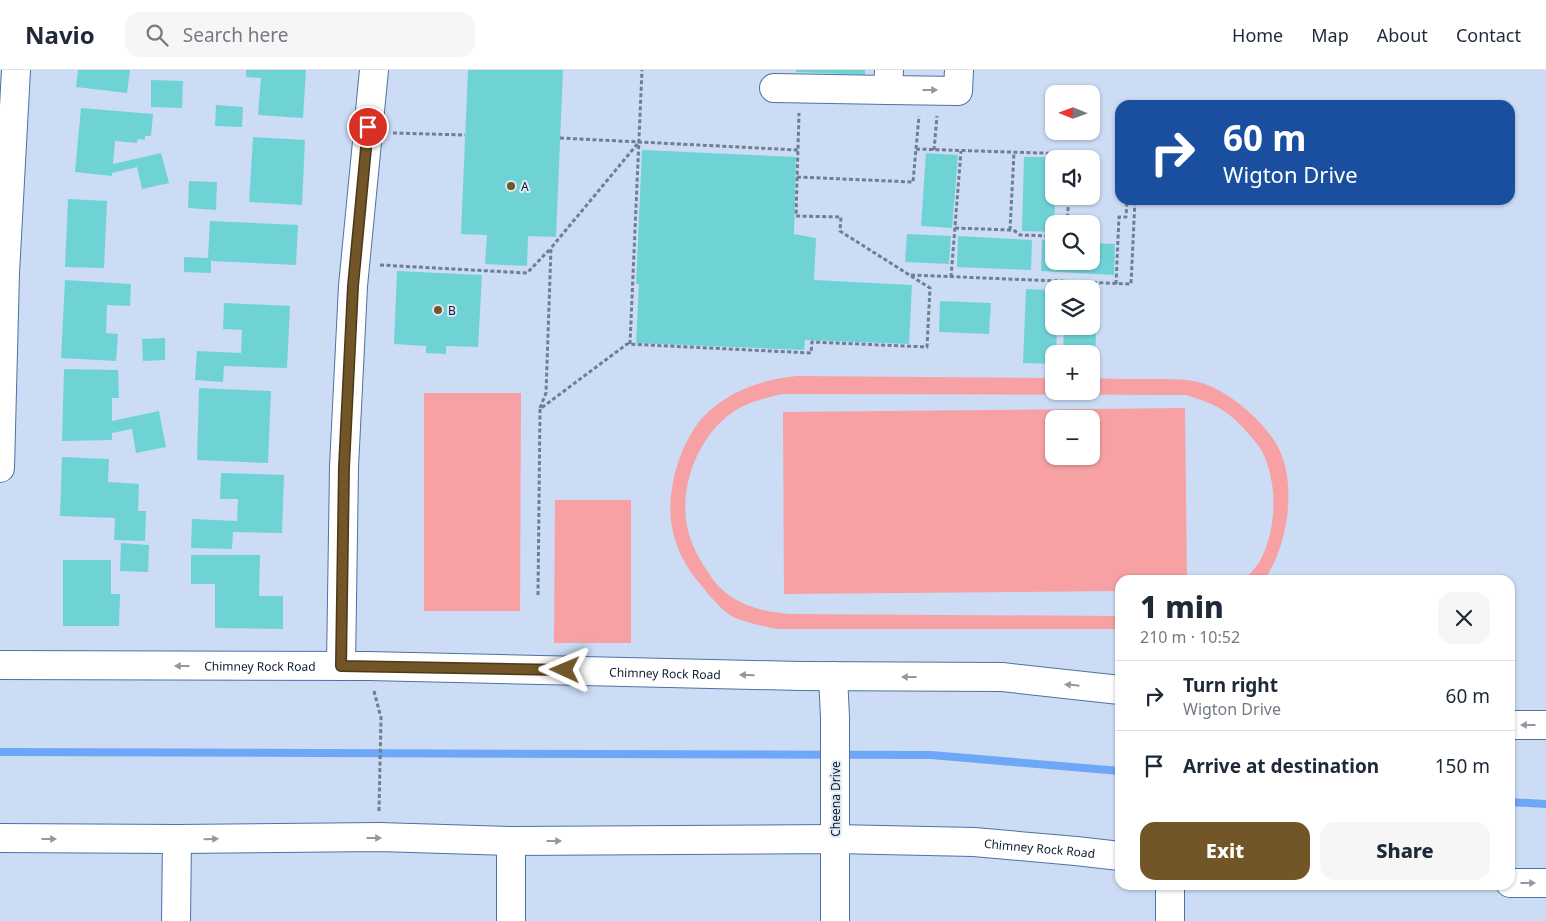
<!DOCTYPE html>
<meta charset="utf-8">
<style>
:root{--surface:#fff;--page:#f6f6f7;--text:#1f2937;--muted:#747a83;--line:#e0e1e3;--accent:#725628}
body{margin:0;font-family:"Noto Sans",sans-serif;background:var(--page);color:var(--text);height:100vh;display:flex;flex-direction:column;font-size:19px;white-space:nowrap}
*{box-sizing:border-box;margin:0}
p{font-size:16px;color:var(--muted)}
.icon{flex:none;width:28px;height:28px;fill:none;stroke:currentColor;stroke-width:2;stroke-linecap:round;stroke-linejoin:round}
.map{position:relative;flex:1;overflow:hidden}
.drawer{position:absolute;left:1115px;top:505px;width:400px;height:315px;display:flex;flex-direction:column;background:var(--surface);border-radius:15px;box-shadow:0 1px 4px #0004}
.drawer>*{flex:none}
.hud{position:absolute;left:1115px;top:30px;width:400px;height:105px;border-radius:15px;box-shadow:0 1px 4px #0004;background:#1a4fa0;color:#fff;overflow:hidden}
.needle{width:32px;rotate:271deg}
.tools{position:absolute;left:1045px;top:15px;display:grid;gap:10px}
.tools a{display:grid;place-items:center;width:55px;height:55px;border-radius:10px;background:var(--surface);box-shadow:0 1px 4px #0004;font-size:25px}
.pin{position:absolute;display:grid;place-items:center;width:42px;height:42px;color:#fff;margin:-21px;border:2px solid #fff;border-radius:50%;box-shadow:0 1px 5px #0007}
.me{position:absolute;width:55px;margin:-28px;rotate:271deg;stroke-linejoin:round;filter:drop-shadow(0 0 4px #0008)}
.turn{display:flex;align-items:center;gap:18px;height:105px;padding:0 25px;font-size:22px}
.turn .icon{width:65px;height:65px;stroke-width:2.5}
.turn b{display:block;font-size:35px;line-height:42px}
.round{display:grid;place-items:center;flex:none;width:52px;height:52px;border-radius:15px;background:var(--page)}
.head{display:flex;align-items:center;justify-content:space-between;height:85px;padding:0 25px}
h1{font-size:30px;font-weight:800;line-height:38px}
.button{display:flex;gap:10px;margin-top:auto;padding:10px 25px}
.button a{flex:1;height:58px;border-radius:15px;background:var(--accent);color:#fff;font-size:20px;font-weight:800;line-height:58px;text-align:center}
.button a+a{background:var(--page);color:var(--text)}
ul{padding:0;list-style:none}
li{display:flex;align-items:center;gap:15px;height:70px;padding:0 25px;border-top:1px solid var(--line)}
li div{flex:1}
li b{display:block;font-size:19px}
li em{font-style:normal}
header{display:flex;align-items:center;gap:30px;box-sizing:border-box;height:70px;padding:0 25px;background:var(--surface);border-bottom:1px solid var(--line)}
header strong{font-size:24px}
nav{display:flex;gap:28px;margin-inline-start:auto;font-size:18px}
.search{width:350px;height:45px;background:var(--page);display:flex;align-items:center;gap:12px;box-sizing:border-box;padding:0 18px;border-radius:15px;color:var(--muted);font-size:19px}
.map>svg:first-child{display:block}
.green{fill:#f7a1a4;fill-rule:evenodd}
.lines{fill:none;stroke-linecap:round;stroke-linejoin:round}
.stream{stroke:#6ea7f7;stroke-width:8}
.building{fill:#6fd3d6}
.minor-casing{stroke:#4c72a7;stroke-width:30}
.major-casing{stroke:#4c72a7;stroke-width:30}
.path{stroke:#6e7e94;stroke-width:3;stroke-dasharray:4 2.5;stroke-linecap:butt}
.minor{stroke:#fff;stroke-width:28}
.major{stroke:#fff;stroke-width:28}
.oneway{fill:#9298a2}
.route-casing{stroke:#4a381a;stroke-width:12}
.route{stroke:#725628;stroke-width:9}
.poi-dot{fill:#725628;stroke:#e0e8f4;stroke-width:2}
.labels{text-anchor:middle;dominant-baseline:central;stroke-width:4;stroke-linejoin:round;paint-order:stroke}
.poi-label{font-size:12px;fill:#0c1b30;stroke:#e0e8f4;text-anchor:start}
.street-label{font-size:12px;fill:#0c1b30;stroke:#e0e8f4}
</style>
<header>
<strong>Navio</strong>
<div class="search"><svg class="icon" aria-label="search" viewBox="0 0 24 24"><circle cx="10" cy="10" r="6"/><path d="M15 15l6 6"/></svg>Search here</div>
<nav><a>Home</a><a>Map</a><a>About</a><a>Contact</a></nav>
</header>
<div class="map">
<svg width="1546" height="851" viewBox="0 0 1546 851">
<rect width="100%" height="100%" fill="#cbdcf4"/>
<!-- green -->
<g class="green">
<path d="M797 306 1054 308V321H1091V308C1110 309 1129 309 1149 309 1168 309 1187 308 1205 314 1232 324 1263 351 1277 375 1298 412 1288 477 1264 510H1244C1250 504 1257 496 1261 489 1277 457 1278 414 1262 381 1257 372 1237 350 1228 344 1216 334 1201 330 1186 325L782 324C766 328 750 331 736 340 701 362 681 410 686 450 688 467 696 484 706 499 711 507 717 516 725 522 743 537 766 542 789 544L1120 546V559H777C763 556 747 553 733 547 722 541 709 525 701 515 685 497 674 475 671 451 667 417 681 370 705 345 729 321 763 309 797 306Z"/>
<polygon points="424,323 521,323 520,541 424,541"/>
<path d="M1185 338 1187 510H1120V521L784 524 783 342ZM1054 349H1091V386H1054Z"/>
<polygon points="555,430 631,430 631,573 554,573"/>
</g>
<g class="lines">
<!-- stream -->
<g class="stream">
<polyline points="0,682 931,685 1120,701"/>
<polyline points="1510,732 1546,734"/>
</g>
</g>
<!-- building -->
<g class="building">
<polygon points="78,0 130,0 127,23 76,17"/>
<polygon points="246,0 306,0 303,48 258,45 261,8 246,7"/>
<polygon points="468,0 563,0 556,167 528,166 527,196 485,194 487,165 461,164"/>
<polygon points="796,0 865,0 865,5 796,2"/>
<polygon points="151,10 183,11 182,38 151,37"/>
<polygon points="216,35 243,37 242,57 215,56"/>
<polygon points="81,38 153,44 151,66 145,66 145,70 138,69 137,73 115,71 113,94 161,83 169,113 142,119 137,97 112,103 112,106 75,102"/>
<polygon points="253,67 305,70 302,135 249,132"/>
<polygon points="642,80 796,87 794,164 816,168 814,210 912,215 909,274 805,270 804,280 636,273 639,214 636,214"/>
<polygon points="926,83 958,85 952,158 921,156"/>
<polygon points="1024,87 1054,87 1054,126 1055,126 1054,162 1022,161"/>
<polygon points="189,111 217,112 216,140 188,138"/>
<polygon points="68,129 107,131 104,198 65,197"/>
<polygon points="210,151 298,155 296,195 211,191 211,203 184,202 184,187 208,188"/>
<polygon points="907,164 951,166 949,194 905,192"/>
<polygon points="958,166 1032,170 1031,200 957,197"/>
<polygon points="1042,170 1054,171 1054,191 1091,191 1091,173 1115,174 1114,205 1041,201"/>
<polygon points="397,201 482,205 478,277 446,276 446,284 426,283 426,276 394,274"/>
<polygon points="65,210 131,214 130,236 107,235 106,263 118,264 116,291 61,288"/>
<polygon points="1026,219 1054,220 1054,256 1057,256 1056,284 1054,284 1054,294 1023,293"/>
<polygon points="1091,221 1097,222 1095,296 1091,296 1091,284 1063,284 1064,256 1091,256"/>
<polygon points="940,231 991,233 989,264 939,262"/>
<polygon points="224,233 290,236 287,298 224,296 223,312 195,310 197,281 241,283 242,260 223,259"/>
<polygon points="165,268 165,290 143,291 142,269"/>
<polygon points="64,299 118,300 119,328 112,328 112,351 159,341 166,377 136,383 132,359 112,363 112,370 62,371"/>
<polygon points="199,318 271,321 268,393 197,390"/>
<polygon points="62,387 109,389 108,412 139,414 138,441 146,441 145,471 114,470 115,448 60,446"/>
<polygon points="221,403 284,405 282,463 233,462 232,479 191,478 192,449 237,451 238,429 220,429"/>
<polygon points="121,473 149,475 148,502 120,501"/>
<polygon points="191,485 260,485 259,526 283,526 283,559 215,558 215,514 191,514"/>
<polygon points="63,490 111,490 111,524 120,524 119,556 63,556"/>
</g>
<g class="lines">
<defs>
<g id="minor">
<polyline points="889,0 888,20 958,21 959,0"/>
<polyline points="774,18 888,20"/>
<polyline points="0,398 5,203 16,0"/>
<polyline points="341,596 344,397 353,216 374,0"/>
<polyline points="833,606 835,647 835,851"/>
<polyline points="176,851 177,769"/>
<polyline points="511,851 511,771"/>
<polyline points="1170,851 1170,815"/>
</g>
<g id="major">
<path id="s1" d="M0 595 368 596 800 606 1002 607 1120 620"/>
<polyline points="1510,655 1546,655"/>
<path id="s2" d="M0 768 177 769 379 767 511 771 835 769 974 772 1076 781 1120 786"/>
<polyline points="1510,813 1546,813"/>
</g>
</defs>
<!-- minor casing -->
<use href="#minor" class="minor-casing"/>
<!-- major casing -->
<use href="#major" class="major-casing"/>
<!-- path -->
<g class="path">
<polyline points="393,63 465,65"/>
<polyline points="560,68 798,80"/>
<polyline points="916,79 1071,84 1070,89"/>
<polyline points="934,80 937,46"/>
<polyline points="797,107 913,112 919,46"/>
<polyline points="1067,154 1069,126"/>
<polyline points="955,158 1010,160 1015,161 1020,165 1054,166"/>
<polyline points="1010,160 1014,82"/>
<polyline points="380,195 527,203 551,178"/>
<polyline points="911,205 1131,214 1135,130"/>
<polyline points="951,207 961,81"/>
<polyline points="1116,214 1119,147 1126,147 1127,130"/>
<polyline points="1062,219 1062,212"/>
<polyline points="1056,260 1064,260"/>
<polyline points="630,274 642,0"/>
<polyline points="540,338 546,323 551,178 639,72"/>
<polyline points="538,525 540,339 627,274 811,283 812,272 927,277 930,218 840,161 841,147 796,146 799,43"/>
<polyline points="374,621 381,648 379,741"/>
</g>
<!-- minor -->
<use href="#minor" class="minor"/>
<!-- major -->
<use href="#major" class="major"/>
</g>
<!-- one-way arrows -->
<defs><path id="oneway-solid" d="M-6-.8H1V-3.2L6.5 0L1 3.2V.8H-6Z" transform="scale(1.25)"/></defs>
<g class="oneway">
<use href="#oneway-solid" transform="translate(930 20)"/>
<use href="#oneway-solid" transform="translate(182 596) rotate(-180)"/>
<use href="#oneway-solid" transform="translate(747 605) rotate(-179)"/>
<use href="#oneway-solid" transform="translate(909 607) rotate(-180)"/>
<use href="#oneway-solid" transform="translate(1072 615) rotate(-174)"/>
<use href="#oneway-solid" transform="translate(1528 655) rotate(-180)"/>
<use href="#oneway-solid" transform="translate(374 768)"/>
<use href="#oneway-solid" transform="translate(49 769)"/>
<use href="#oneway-solid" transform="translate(211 769) rotate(-1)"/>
<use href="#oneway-solid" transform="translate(554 771)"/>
<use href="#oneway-solid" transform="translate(1528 813)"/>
</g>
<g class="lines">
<defs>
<polyline id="route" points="368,57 353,216 344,397 341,596 565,600"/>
</defs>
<!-- route casing -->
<use href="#route" class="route-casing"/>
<!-- route -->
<use href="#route" class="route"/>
</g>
<!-- markers -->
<g class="poi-dot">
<circle cx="511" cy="116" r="5"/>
<circle cx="438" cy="240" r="5"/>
</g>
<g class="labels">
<!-- poi labels -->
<g class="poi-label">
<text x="521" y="116">A</text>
<text x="448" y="240">B</text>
</g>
<!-- street labels -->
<g class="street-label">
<text stroke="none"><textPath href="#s1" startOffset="260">Chimney Rock Road</textPath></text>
<text stroke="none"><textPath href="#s1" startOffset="665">Chimney Rock Road</textPath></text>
<text transform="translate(835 729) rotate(-90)">Cheena Drive</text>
<text stroke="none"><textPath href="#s2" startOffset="1040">Chimney Rock Road</textPath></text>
</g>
</g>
</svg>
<div class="tools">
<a><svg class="needle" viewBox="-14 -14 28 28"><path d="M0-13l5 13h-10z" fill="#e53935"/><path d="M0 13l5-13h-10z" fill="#747a83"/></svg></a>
<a><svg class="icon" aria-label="sound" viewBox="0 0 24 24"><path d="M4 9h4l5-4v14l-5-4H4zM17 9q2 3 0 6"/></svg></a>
<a><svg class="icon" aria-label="search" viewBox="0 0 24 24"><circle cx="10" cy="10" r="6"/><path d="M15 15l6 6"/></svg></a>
<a><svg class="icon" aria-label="layers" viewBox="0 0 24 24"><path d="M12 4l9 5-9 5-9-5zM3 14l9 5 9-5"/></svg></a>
<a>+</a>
<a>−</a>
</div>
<div class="pin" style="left:368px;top:57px;background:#d93025"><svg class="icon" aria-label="arrive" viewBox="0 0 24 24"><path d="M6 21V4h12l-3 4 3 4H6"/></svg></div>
<svg class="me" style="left:565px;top:600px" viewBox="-20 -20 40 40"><path d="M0-17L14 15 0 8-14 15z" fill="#725628" stroke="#fff" stroke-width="4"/></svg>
<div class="hud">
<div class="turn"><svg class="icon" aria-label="right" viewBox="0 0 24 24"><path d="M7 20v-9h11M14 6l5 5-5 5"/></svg><div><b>60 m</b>Wigton Drive</div></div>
</div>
<section class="drawer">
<div class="head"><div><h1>1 min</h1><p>210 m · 10:52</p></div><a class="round"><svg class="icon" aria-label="close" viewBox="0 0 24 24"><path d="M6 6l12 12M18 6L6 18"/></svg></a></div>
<ul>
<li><svg class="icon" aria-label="right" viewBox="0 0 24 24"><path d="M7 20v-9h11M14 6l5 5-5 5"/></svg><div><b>Turn right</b><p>Wigton Drive</p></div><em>60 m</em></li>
<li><svg class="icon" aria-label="arrive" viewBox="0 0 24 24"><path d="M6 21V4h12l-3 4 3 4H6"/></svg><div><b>Arrive at destination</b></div><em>150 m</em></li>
</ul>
<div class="button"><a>Exit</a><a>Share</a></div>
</section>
</div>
